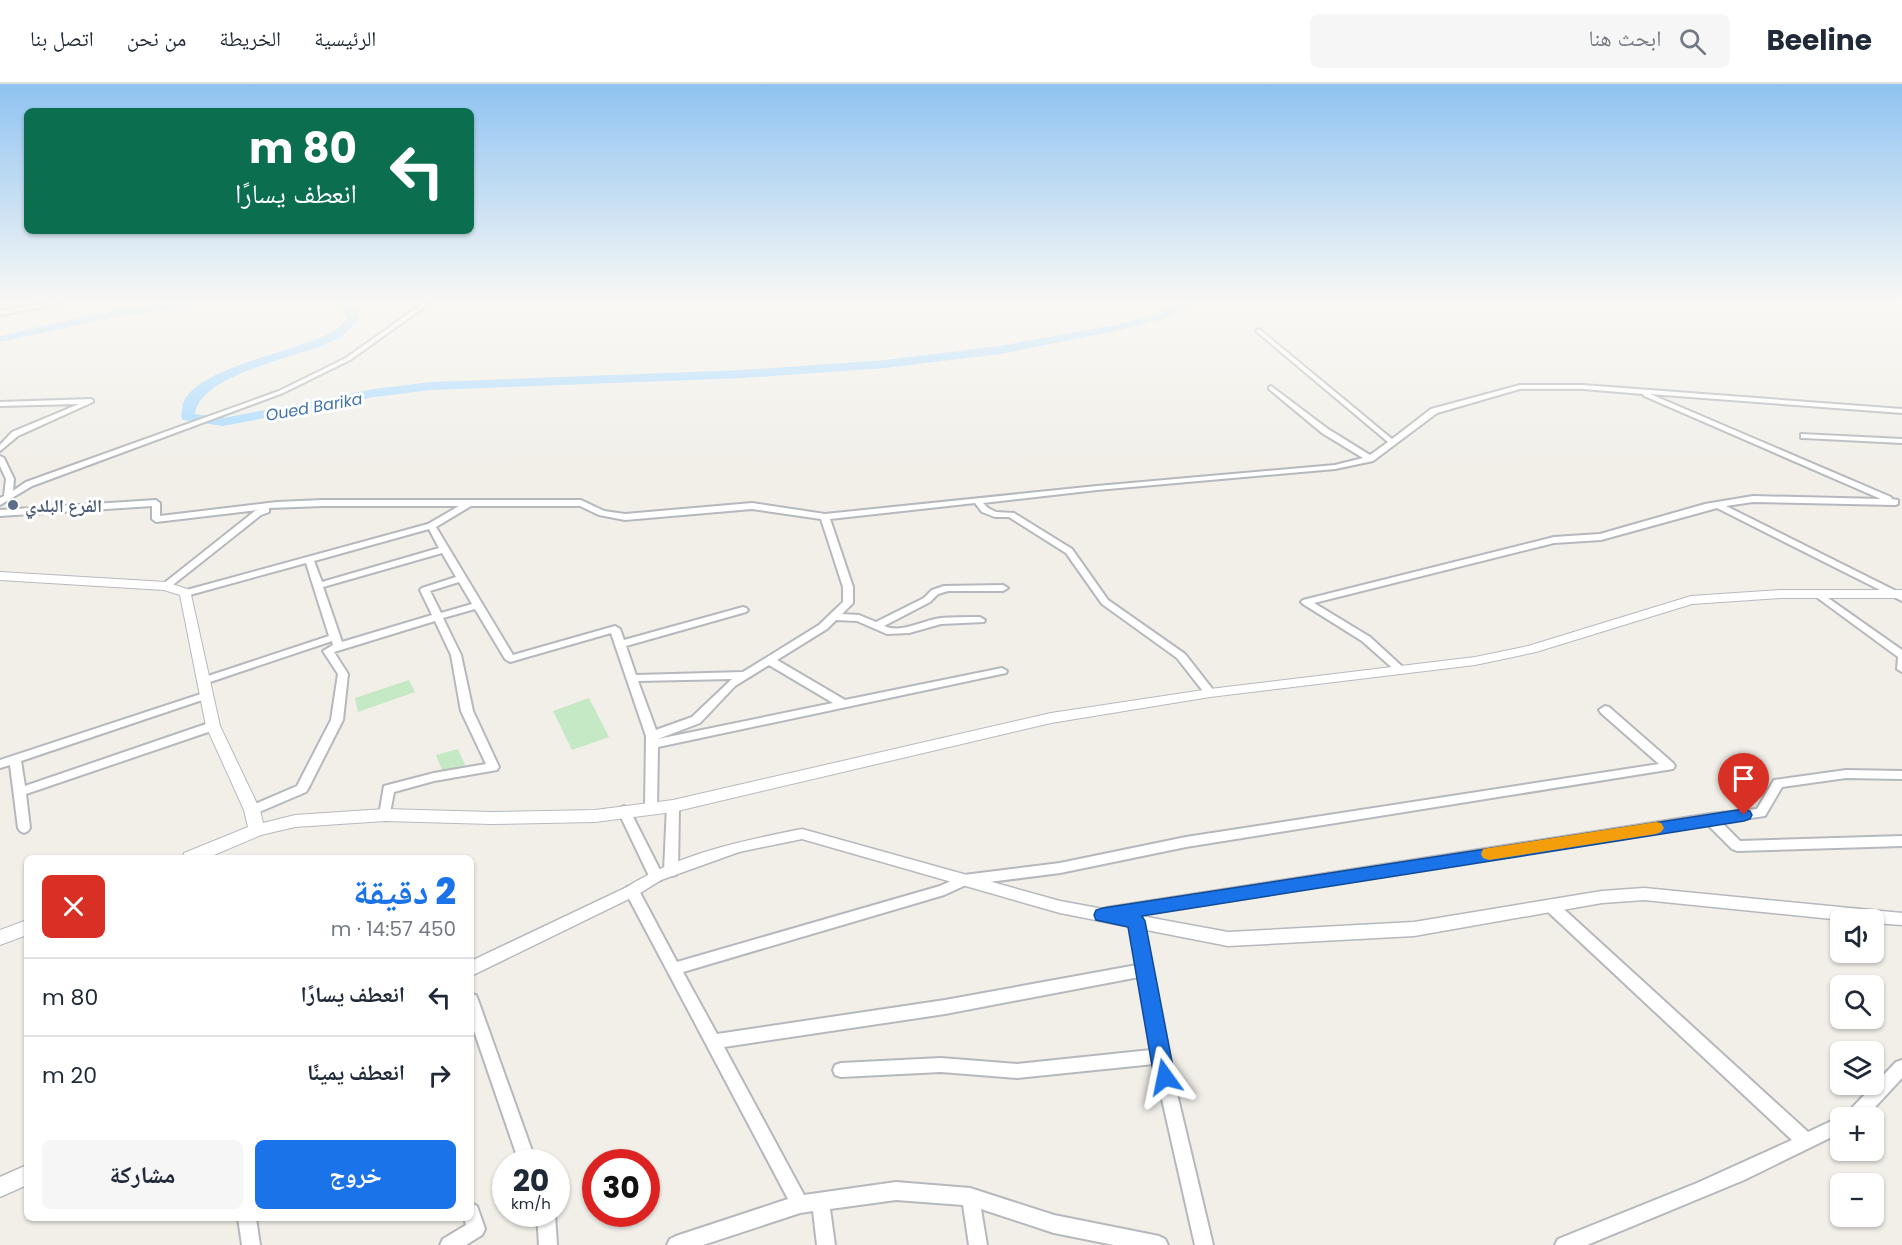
<!DOCTYPE html>
<html lang="ar">
<meta charset="utf-8">
<style>
:root{--surface:#fff;--page:#f6f6f7;--text:#1f2937;--muted:#747a83;--line:#e0e1e3;--accent:#1a73e8}
body{margin:0;font-family:Poppins,"Noto Naskh Arabic",sans-serif;background:var(--page);color:var(--text);direction:rtl;height:100vh;display:flex;flex-direction:column;font-size:22px;white-space:nowrap}
*{box-sizing:border-box;margin:0}
p{font-size:20px;color:var(--muted)}
.icon{flex:none;width:33px;height:33px;fill:none;stroke:currentColor;stroke-width:2;stroke-linecap:round;stroke-linejoin:round}
.map{position:relative;flex:1;overflow:hidden;direction:ltr}
.drawer{position:absolute;left:24px;top:771px;width:450px;height:366px;display:flex;flex-direction:column;background:var(--surface);border-radius:9px;box-shadow:0 2px 4px #0004;direction:rtl}
.drawer>*{flex:none}
.banner{position:absolute;left:24px;top:24px;width:450px;height:126px;border-radius:9px;box-shadow:0 2px 4px #0004;direction:rtl;background:#0b6e4f;color:#fff;overflow:hidden}
.buttons{position:absolute;left:1830px;top:825px;display:grid;gap:12px}
.buttons a{display:grid;place-items:center;width:54px;height:54px;border-radius:9px;background:var(--surface);box-shadow:0 2px 4px #0004;font-size:30px}
.speed{position:absolute;left:492px;top:1065px;display:flex;gap:12px;font-size:30px;font-weight:700;text-align:center}
.speed>*{display:grid;place-content:center;width:78px;height:78px;border-radius:50%;background:var(--surface);box-shadow:0 2px 4px #0004;line-height:1}
.speed small{font-size:15px;font-weight:400}
.speed .limit{border:9px solid #d22;background:#fff;color:#111}
.pin{position:absolute;display:grid;place-items:center;width:51px;height:51px;color:#fff;margin:-62px -26px;border-radius:50% 50% 50% 0;rotate:-45deg;box-shadow:0 0 6px #0007}
.pin .icon{rotate:45deg}
.me{position:absolute;width:66px;margin:-33px;rotate:348deg;stroke-linejoin:round;filter:drop-shadow(0 0 4px #0008)}
.turn{display:flex;align-items:center;gap:21px;height:126px;padding:0 18px;font-size:27px}
.turn .icon{width:78px;height:78px;stroke-width:2.5}
.turn b{display:block;font-size:42px;line-height:51px}
.round{display:grid;place-items:center;flex:none;width:63px;height:63px;border-radius:9px;background:var(--page)}
.headline{display:flex;align-items:center;justify-content:space-between;height:102px;padding:0 18px}
h1{font-size:36px;font-weight:800;line-height:45px;color:var(--accent)}
.action{display:flex;gap:12px;margin-top:auto;padding:12px 18px}
.action a{flex:1;height:69px;border-radius:9px;background:var(--accent);color:#fff;font-size:24px;font-weight:800;line-height:69px;text-align:center}
.action a+a{background:var(--page);color:var(--text)}
ul{padding:0;list-style:none}
li{display:flex;align-items:center;gap:18px;height:78px;padding:0 18px;border-top:2px solid var(--line)}
li div{flex:1}
li b{display:block;font-size:22px}
li em{font-style:normal}
header{display:flex;align-items:center;gap:36px;box-sizing:border-box;height:84px;padding:0 30px;background:var(--surface);border-bottom:2px solid var(--line)}
header strong{font-size:28px}
nav{display:flex;gap:33px;margin-inline-start:auto;font-size:21px}
.search{width:420px;height:54px;background:var(--page);display:flex;align-items:center;gap:15px;box-sizing:border-box;padding:0 21px;border-radius:9px;color:var(--muted);font-size:22px}
.map>svg:first-child{display:block}
.green{fill:#c5e8c5}
.lines{fill:none;stroke-linecap:round;stroke-linejoin:round}
.river{fill:#aadaff;fill-rule:evenodd}
.minor-casing{stroke:#b5b8bc;stroke-width:4}
.tertiary-casing{stroke:#b5b8bc;stroke-width:3}
.secondary-casing{stroke:#b6babf;stroke-width:2}
.minor{fill:#fff;fill-rule:evenodd}
.tertiary{fill:#fff;fill-rule:evenodd}
.secondary{fill:#fff;fill-rule:evenodd}
.route{fill:#1a73e8;stroke:#114b97;stroke-width:1.5}
.slow{fill:#f59e0b}
.service-dot{fill:#5c6f8a;stroke:#fff;stroke-width:2}
.labels{text-anchor:middle;dominant-baseline:central;stroke-width:6;stroke-linejoin:round;paint-order:stroke}
.far-water-label{font-size:16px;font-style:italic;fill:#4174aa;stroke:#fff}
.service-label{font-size:18px;font-weight:bold;fill:#4e5e75;stroke:#fff;text-anchor:start}
</style>
<header>
<strong>Beeline</strong>
<div class="search"><svg class="icon" aria-label="search" viewBox="0 0 24 24"><circle cx="10" cy="10" r="6"/><path d="M15 15l6 6"/></svg>ابحث هنا</div>
<nav><a>الرئيسية</a><a>الخريطة</a><a>من نحن</a><a>اتصل بنا</a></nav>
</header>
<div class="map">
<svg width="1902" height="1161" viewBox="0 0 1902 1161">
<rect width="100%" height="100%" fill="#f1efe8"/>
<!-- green -->
<g class="green">
<polygon points="409,596 415,608 358,628 355,614"/>
<polygon points="589,614 609,653 572,666 553,627"/>
<polygon points="458,665 465,681 443,689 436,671"/>
</g>
<g class="lines">
<!-- river -->
<g class="river">
<polygon points="159,219 198,219 193,222 120,232 0,258 0,252 96,230"/>
<path d="M339 219H350L359 234C353 241 346 250 339 254 304 274 201 287 195 330L223 334 374 305 431 298 743 286 885 276 1000 262 1120 240 1158 230 1180 219H1195L1166 234 1121 246 1000 270 885 284 743 294 431 306 374 313 223 342 183 336 181 333C182 329 182 323 183 319 198 283 296 268 330 249 337 246 342 239 347 234Z"/>
</g>
<defs>
<g id="minor">
<polygon points="45,219 60,219 0,231 0,227"/>
<polygon points="423,219 430,219 350,276 283,309 32,402 0,421 0,414 4,412 6,395 0,382 0,372 4,374 14,395 13,407 26,398 279,307 346,274"/>
<path d="M1259 245 1392 355 1431 325 1520 301H1583L1902 325V329L1650 310 1891 413 1892 415 1898 416V420L1895 421 1753 418 1726 422 1902 510V517L1717 424 1601 456 1554 459 1314 519 1370 553 1406 586 1405 588H1397L1362 557 1303 520 1301 518 1303 516 1554 453 1600 450 1705 420 1753 412 1881 415 1644 312 1643 310 1583 305H1520L1437 329 1373 377 1335 385 1097 406 983 419 988 424 996 428 1014 429 1072 465 1108 516 1185 570 1214 607 1215 609 1214 611H1206L1177 574 1102 520 1066 469 1009 433H995L982 428 975 419 830 435 853 503V519L842 530 859 531 876 538 924 514 932 506 944 502 1003 501 1008 504 1003 507H948L938 510 930 518 884 542C902 550 923 536 941 534 954 533 967 533 980 533L985 536 984 538 941 540 909 549 887 550 857 537 836 536 827 545 777 576 845 616 1002 584 1007 587 1006 589 658 663 657 723 655 726H647L645 723 646 652 611 549 510 578 505 575 475 525 443 534 461 571 473 627 499 683 497 686 434 697 394 708 389 734 385 736 381 734 379 731 384 702 434 689 486 680 461 627 451 571 435 537 334 568 348 590 343 636 308 705 306 708 252 731 248 729 246 726 248 723 297 702 331 636 338 590 323 567 333 561 332 557 207 599H199L198 597 199 595 329 552 306 479 186 512 181 509 183 507 428 440 459 422H323L269 424V428L261 431 169 504H163L161 502 163 500 255 427 259 426 156 438 152 435V422L0 432V426L156 416 160 419V432L277 418 323 416H581L604 427 625 430 752 419 825 430 1097 402 1335 381 1363 374 1322 349 1269 305V303L1271 302 1328 345 1370 371 1388 358 1257 248 1256 247ZM471 422H580L599 431 625 436 752 425 821 435 843 503V518L819 541 743 588 636 591 626 562 746 528 748 526 746 524 743 523 624 556 620 545 615 542 513 571 436 443ZM429 445 439 464 322 498 314 477ZM442 469 456 493 422 504 420 506 432 531 342 558 323 503ZM459 498 472 520 441 529 430 507ZM769 581 833 619 658 655 700 639 735 602ZM732 595 692 633 656 646 638 597Z"/>
<polygon points="91,315 93,316 93,318 18,352 0,367 0,361 12,348 79,320 0,322 0,318"/>
<polygon points="1801,350 1902,355 1902,359 1804,354 1801,354"/>
<polygon points="1818,507 1902,566 1902,588 1897,585 1898,573 1815,512 1813,510 1815,508"/>
<polygon points="207,608 212,611 211,613 21,677 25,702 209,639 213,638 219,642 217,645 26,710 30,744 28,747 24,749 20,747 18,744 10,681 0,684 0,676"/>
<polygon points="1605,622 1609,623 1673,679 1675,682 1673,685 1186,763 1060,789 966,801 944,811 683,888 717,950 945,916 1137,881 1129,837 1131,833 1136,831 1141,833 1168,972 1213,1161 1195,1161 1154,980 1017,994 941,988 841,993 835,991 833,986 835,981 841,979 941,974 1017,980 1151,966 1139,893 945,930 724,963 804,1111 896,1098 970,1104 1054,1131 1159,1152 1165,1155 1168,1161 1114,1161 1054,1149 981,1125 987,1161 969,1161 963,1121 896,1116 830,1125 835,1161 817,1161 813,1127 800,1129 703,1161 667,1161 670,1155 676,1152 788,1115 625,807 627,803 632,802 637,803 677,878 940,802 964,791 1060,779 1186,753 1659,680 1601,629 1599,626"/>
<polygon points="1846,686 1902,687 1902,695 1846,694 1782,703 1765,732 1721,738 1740,757 1902,752 1902,762 1737,767 1732,765 1707,740 1106,836 1101,834 1099,830 1101,826 1106,824 1710,730 1757,725 1774,696"/>
<polygon points="673,718 677,719 679,722 678,787 676,791 671,792 666,791 664,787 667,722 669,719"/>
<polygon points="624,722 628,724 630,727 663,792 661,796 656,797 651,796 649,792 618,727 620,724"/>
<polygon points="1551,817 1556,818 1808,1048 1840,1033 1840,1049 1744,1096 1587,1161 1555,1161 1558,1155 1697,1099 1792,1056 1546,826 1544,822 1546,818"/>
<polygon points="471,910 476,911 478,916 536,1078 519,1078 471,938"/>
<polygon points="1902,976 1902,994 1865,1034 1846,1034 1848,1028 1896,978"/>
<polygon points="471,1119 477,1122 485,1145 482,1151 466,1161 440,1161 443,1155 466,1141 464,1134 471,1134"/>
<polygon points="537,1130 555,1130 557,1161 539,1161"/>
<polygon points="238,1134 256,1134 260,1161 242,1161"/>
</g>
<g id="tertiary">
<path d="M802 745 1060 817 1228 848 1414 838 1602 807 1644 804 1902 829V841L1874 839V836H1842L1644 816 1602 819 1414 852 1228 862 1060 829 802 755 739 768 661 796 637 811 471 892V877L627 803C679 770 742 757 802 745Z"/>
<polygon points="27,1081 27,1101 0,1113 0,1093"/>
</g>
<g id="secondary">
<polygon points="0,488 166,498 190,506 220,642 260,726 263,739 295,731 385,725 491,728 595,726 673,716 1051,629 1210,605 1475,573 1528,562 1691,512 1781,506 1902,506 1902,514 1781,514 1692,520 1536,568 1475,581 1210,613 1051,639 673,728 595,738 491,740 385,737 295,743 261,751 207,774 182,774 184,769 248,743 244,726 206,642 180,511 164,506 0,496"/>
<polygon points="27,836 27,851 0,861 0,846"/>
</g>
</defs>
<!-- minor casing -->
<use href="#minor" class="minor-casing"/>
<!-- tertiary casing -->
<use href="#tertiary" class="tertiary-casing"/>
<!-- secondary casing -->
<use href="#secondary" class="secondary-casing"/>
<!-- minor -->
<use href="#minor" class="minor"/>
<!-- tertiary -->
<use href="#tertiary" class="tertiary"/>
<!-- secondary -->
<use href="#secondary" class="secondary"/>
</g>
<!-- sky -->
<linearGradient id="sky" x2="0" y2="1"><stop stop-color="#8fc3f1"/><stop offset="0.57" stop-color="#f9f8f5"/><stop offset="1" stop-color="#f9f8f5" stop-opacity="0"/></linearGradient>
<rect width="1902" height="382" fill="url(#sky)"/>
<!-- route -->
<polygon class="route" points="1744,725 1750,727 1752,731 1750,735 1744,737 1142,832 1145,837 1175,993 1172,1000 1165,1003 1157,1000 1154,993 1128,843 1096,836 1094,831 1096,826 1103,824"/>
<!-- slow -->
<polygon class="slow" points="1656,738 1661,739 1664,744 1661,748 1656,750 1489,776 1483,774 1481,770 1483,765 1489,764"/>
<!-- markers -->
<circle class="service-dot" cx="13" cy="421" r="6"/>
<g class="labels">
<!-- far-water labels -->
<g class="far-water-label">
<text transform="translate(314 323) rotate(-10)">Oued Barika</text>
</g>
<!-- service labels -->
<g class="service-label">
<text x="25" y="421">الفرع البلدي</text>
</g>
</g>
</svg>
<div class="buttons">
<a><svg class="icon" aria-label="sound" viewBox="0 0 24 24"><path d="M4 9h4l5-4v14l-5-4H4zM17 9q2 3 0 6"/></svg></a>
<a><svg class="icon" aria-label="search" viewBox="0 0 24 24"><circle cx="10" cy="10" r="6"/><path d="M15 15l6 6"/></svg></a>
<a><svg class="icon" aria-label="layers" viewBox="0 0 24 24"><path d="M12 4l9 5-9 5-9-5zM3 14l9 5 9-5"/></svg></a>
<a>+</a>
<a>−</a>
</div>
<div class="speed"><div>20<small>km/h</small></div><div class="limit">30</div></div>
<div class="pin" style="left:1744px;top:731px;background:#d93025"><svg class="icon" aria-label="arrive" viewBox="0 0 24 24"><path d="M6 21V4h12l-3 4 3 4H6"/></svg></div>
<svg class="me" style="left:1165px;top:993px" viewBox="-20 -20 40 40"><path d="M0-17L14 15 0 8-14 15z" fill="#1a73e8" stroke="#fff" stroke-width="4"/></svg>
<div class="banner">
<div class="turn"><svg class="icon" aria-label="left" viewBox="0 0 24 24"><path d="M17 20v-9H6M10 6l-5 5 5 5"/></svg><div><b>80 m</b>انعطف يسارًا</div></div>
</div>
<section class="drawer">
<div class="headline"><div><h1>2 دقيقة</h1><p>450 m · 14:57</p></div><a class="round" style="background:#d93025;color:#fff"><svg class="icon" aria-label="close" viewBox="0 0 24 24"><path d="M6 6l12 12M18 6L6 18"/></svg></a></div>
<ul>
<li><svg class="icon" aria-label="left" viewBox="0 0 24 24"><path d="M17 20v-9H6M10 6l-5 5 5 5"/></svg><div><b>انعطف يسارًا</b></div><em>80 m</em></li>
<li><svg class="icon" aria-label="right" viewBox="0 0 24 24"><path d="M7 20v-9h11M14 6l5 5-5 5"/></svg><div><b>انعطف يمينًا</b></div><em>20 m</em></li>
</ul>
<div class="action"><a>خروج</a><a>مشاركة</a></div>
</section>
</div>
